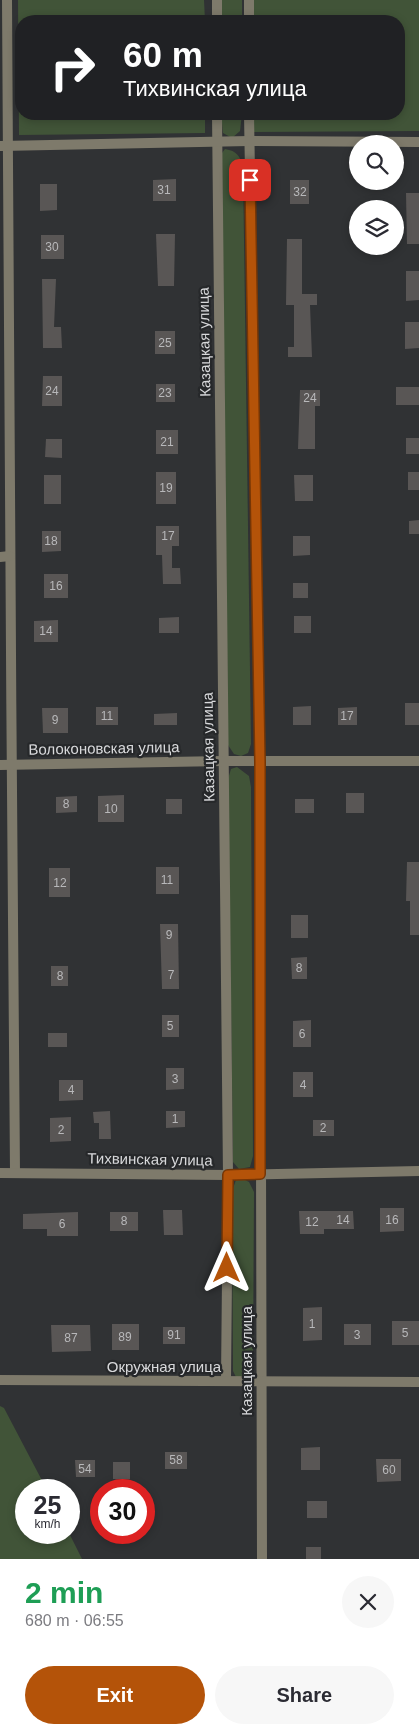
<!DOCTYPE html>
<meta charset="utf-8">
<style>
:root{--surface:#fff;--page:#f7f7f7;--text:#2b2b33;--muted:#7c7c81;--accent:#b45309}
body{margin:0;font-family:Helvetica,sans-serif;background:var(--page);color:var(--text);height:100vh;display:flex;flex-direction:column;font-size:19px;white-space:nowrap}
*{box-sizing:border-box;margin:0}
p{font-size:16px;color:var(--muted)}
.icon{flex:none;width:28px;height:28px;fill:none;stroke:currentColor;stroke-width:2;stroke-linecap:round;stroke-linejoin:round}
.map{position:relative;height:1559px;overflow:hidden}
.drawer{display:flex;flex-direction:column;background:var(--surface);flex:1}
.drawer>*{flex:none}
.hud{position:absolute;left:15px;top:15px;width:390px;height:105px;border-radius:20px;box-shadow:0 2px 8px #0003;background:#202124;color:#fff;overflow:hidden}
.fabs{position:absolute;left:349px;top:135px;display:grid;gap:10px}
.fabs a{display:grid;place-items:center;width:55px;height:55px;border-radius:50%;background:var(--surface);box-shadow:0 2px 8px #0003;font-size:25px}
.speed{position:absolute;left:15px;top:1479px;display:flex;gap:10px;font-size:25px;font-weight:700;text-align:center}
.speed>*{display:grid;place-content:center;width:65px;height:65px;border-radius:50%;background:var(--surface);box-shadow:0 2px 8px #0003;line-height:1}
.speed small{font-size:12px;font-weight:400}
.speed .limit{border:8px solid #d22;background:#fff;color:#111}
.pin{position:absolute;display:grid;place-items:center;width:42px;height:42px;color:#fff;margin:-21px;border-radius:10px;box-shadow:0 2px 8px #0006}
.me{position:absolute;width:55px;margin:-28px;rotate:0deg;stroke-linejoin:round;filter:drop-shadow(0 0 4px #0008)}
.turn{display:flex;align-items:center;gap:18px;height:105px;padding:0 25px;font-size:22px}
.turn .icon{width:65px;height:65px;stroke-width:2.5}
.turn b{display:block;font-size:35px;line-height:42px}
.round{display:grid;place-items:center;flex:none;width:52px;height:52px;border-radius:26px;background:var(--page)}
.headline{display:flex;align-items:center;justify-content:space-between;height:85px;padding:0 25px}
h1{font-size:30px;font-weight:700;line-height:38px;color:#1e9e55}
.button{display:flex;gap:10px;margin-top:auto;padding:10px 25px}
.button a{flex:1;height:58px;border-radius:30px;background:var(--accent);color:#fff;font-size:20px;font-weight:700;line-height:58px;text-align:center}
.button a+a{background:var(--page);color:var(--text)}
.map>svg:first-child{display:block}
.green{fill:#415438}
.building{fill:#595655}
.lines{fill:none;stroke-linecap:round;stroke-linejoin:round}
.street{stroke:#7e7a6b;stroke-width:10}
.route-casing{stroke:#753606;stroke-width:12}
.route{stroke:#b45309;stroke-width:9}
.labels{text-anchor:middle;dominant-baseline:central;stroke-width:4.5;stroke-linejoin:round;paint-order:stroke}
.number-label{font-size:12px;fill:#b8b8ba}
.street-label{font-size:15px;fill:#d8d9db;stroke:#26282a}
</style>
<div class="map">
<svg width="419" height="1559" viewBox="0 0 419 1559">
<rect width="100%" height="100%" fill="#303234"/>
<!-- green -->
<g class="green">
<polygon points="18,0 204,0 205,21 21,21 21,114 205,114 205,133 19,135"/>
<rect x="220" y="0" width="22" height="21"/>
<polygon points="254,0 419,0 419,131 253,132 253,114 399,114 399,21 254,21"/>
<polygon points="221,114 242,114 240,131 232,138 223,133"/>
<path d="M225 149C237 151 240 156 243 167L251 744 248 753 241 756 234 754 228 745 222 153Z"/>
<polygon points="237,767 249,776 251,787 253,1156 250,1167 239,1169 233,1162 233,1154 228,779 231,769"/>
<polygon points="241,1178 249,1182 254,1192 253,1363 252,1373 247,1377 236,1377 233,1371 232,1191 236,1180"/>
<polygon points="0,1406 4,1408 47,1490 26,1490 26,1532 69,1533 82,1559 0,1559"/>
</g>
<!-- building -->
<g class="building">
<polygon points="176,179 176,201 153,201 153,180"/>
<rect x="290" y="180" width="19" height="24"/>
<polygon points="40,184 57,184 57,210 40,211"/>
<polygon points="406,193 419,193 419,244 407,244"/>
<polygon points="156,234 175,234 174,286 158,286"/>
<rect x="41" y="235" width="23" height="24"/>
<polygon points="287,239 302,239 302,294 317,294 317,305 310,305 312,357 288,357 288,347 294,347 294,305 286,305"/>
<polygon points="406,271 419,271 419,300 406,301"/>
<polygon points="42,279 56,279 54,327 61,327 62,348 43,348"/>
<polygon points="405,322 419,322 419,348 405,349"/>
<rect x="155" y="331" width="20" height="23"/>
<polygon points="43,376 62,376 62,406 42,406"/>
<rect x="156" y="384" width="19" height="18"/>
<rect x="396" y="387" width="23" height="18"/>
<polygon points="300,390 320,390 320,406 315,406 315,449 298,449"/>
<rect x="156" y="430" width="22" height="24"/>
<rect x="406" y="438" width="13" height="16"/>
<polygon points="46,439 62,439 62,458 45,457"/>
<rect x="156" y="472" width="20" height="32"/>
<rect x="408" y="472" width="11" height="18"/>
<rect x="44" y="475" width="17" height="29"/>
<polygon points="294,475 313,475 313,501 295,501"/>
<polygon points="419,520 419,534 409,534 409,521"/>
<polygon points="156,526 179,526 179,546 172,546 172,568 180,568 181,584 163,584 162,555 156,555"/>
<polygon points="42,531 61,531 61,551 42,552"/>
<polygon points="293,536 310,536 310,555 293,556"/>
<rect x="44" y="574" width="24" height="24"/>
<rect x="293" y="583" width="15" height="15"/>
<rect x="294" y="616" width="17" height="17"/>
<polygon points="179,617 179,633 159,633 159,618"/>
<polygon points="58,620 58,642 34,642 34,621"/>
<rect x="405" y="703" width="14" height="22"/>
<polygon points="311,706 311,725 293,725 293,707"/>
<rect x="96" y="707" width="22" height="18"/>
<polygon points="357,707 357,725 338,725 338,708"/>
<polygon points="42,708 68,708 68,733 43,733"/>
<polygon points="177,713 177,725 154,725 154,714"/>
<rect x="346" y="793" width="18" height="20"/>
<polygon points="124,795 124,822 98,822 98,796"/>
<polygon points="77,796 77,812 56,813 56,797"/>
<rect x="166" y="799" width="16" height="15"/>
<rect x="295" y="799" width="19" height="14"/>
<polygon points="407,862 419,862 419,935 410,935 410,901 406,901"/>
<rect x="156" y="867" width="23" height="27"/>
<rect x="49" y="868" width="21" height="29"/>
<rect x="291" y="915" width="17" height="23"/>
<polygon points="160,924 178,924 179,989 162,989"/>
<polygon points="307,957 307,979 292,979 291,958"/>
<rect x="51" y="966" width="17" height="20"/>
<rect x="162" y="1015" width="17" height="22"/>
<polygon points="311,1020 311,1047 293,1047 293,1021"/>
<rect x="48" y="1033" width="19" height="14"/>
<polygon points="166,1068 184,1068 184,1089 166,1090"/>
<rect x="293" y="1072" width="20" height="25"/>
<polygon points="59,1080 83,1080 83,1100 59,1101"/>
<polygon points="110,1111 111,1139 99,1139 99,1123 94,1123 93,1112"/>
<polygon points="166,1111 185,1111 185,1127 166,1128"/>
<polygon points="71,1117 71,1141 50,1142 50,1118"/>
<rect x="313" y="1120" width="21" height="16"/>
<polygon points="380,1208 404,1208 404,1231 380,1232"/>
<polygon points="163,1210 182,1210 183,1235 164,1235"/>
<polygon points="299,1211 353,1211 354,1229 324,1229 324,1234 300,1234"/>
<polygon points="78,1212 78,1236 47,1236 47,1229 23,1229 23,1214"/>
<rect x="110" y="1212" width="28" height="19"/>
<polygon points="322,1307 322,1340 303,1341 303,1308"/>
<rect x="392" y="1321" width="27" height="24"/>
<rect x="112" y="1324" width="27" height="26"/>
<rect x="344" y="1324" width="27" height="21"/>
<polygon points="51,1325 90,1325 91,1351 52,1352"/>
<rect x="163" y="1327" width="22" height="17"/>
<polygon points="320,1447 320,1470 301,1470 301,1448"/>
<rect x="165" y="1452" width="22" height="17"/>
<polygon points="376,1459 401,1459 401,1481 377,1482"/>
<polygon points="75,1460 95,1460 95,1477 76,1477"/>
<rect x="113" y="1462" width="17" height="17"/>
<rect x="307" y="1501" width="20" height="17"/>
<rect x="306" y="1547" width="15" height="12"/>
</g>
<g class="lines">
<!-- street -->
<g class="street">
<path d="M7 0C7 391 13 782 15 1173"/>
<polyline points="217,0 217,21"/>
<polyline points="249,0 249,21"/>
<polyline points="217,114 228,1175 226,1380"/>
<polyline points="249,114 260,762 262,1559"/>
<polyline points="1,146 249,141 419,142"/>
<polyline points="0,557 10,556"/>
<polyline points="0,765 223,761 419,761"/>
<polyline points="0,1173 228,1175 419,1171"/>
<polyline points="0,1380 419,1382"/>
</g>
</g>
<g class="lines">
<defs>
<polyline id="route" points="227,1268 228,1175 260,1174 260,762 250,180"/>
</defs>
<!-- route casing -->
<use href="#route" class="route-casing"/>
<!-- route -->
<use href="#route" class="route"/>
</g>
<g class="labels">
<!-- number labels -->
<g class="number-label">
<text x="164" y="190">31</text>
<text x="300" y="192">32</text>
<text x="52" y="247">30</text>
<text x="165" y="343">25</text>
<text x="52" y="391">24</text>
<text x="165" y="393">23</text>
<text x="310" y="398">24</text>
<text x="167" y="442">21</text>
<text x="166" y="488">19</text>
<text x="168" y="536">17</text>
<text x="51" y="541">18</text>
<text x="56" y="586">16</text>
<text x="46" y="631">14</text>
<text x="107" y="716">11</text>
<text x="347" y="716">17</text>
<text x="55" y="720">9</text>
<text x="66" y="804">8</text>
<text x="111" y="809">10</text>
<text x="167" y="880">11</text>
<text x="60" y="883">12</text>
<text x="169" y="935">9</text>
<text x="299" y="968">8</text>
<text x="171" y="975">7</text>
<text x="60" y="976">8</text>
<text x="170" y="1026">5</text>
<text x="302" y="1034">6</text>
<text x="175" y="1079">3</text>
<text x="303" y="1085">4</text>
<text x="71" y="1090">4</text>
<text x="175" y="1119">1</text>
<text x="323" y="1128">2</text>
<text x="61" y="1130">2</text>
<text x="343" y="1220">14</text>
<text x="392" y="1220">16</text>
<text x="124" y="1221">8</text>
<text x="312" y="1222">12</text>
<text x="62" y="1224">6</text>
<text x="312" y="1324">1</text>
<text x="405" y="1333">5</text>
<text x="174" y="1335">91</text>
<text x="357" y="1335">3</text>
<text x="125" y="1337">89</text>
<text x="71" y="1338">87</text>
<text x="176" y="1460">58</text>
<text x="85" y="1469">54</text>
<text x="389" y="1470">60</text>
</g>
<!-- street labels -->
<g class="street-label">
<text transform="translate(204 342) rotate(-91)">Казацкая улица</text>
<text transform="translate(208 747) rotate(-91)">Казацкая улица</text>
<text transform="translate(104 748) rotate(-1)">Волоконовская улица</text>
<text transform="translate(150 1159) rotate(1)">Тихвинская улица</text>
<text transform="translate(246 1361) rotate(-90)">Казацкая улица</text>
<text x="164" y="1366">Окружная улица</text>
</g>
</g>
</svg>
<div class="fabs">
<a><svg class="icon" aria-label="search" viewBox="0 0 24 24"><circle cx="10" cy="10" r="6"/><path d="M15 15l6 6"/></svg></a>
<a><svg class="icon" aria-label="layers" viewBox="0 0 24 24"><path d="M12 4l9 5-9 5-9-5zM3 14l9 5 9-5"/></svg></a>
</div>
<div class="speed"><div>25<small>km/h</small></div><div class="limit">30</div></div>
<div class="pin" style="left:250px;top:180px;background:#d93025"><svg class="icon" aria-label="arrive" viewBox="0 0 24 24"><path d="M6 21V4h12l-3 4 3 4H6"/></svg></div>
<svg class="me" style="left:227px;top:1268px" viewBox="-20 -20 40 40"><path d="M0-17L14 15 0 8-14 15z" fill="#b45309" stroke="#fff" stroke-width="4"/></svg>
<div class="hud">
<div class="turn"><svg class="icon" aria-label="right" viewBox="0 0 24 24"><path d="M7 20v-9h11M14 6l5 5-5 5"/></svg><div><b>60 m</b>Тихвинская улица</div></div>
</div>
</div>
<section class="drawer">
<div class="headline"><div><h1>2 min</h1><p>680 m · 06:55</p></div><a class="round"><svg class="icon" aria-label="close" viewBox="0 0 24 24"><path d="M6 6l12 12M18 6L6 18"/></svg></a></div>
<div class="button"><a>Exit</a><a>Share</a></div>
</section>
